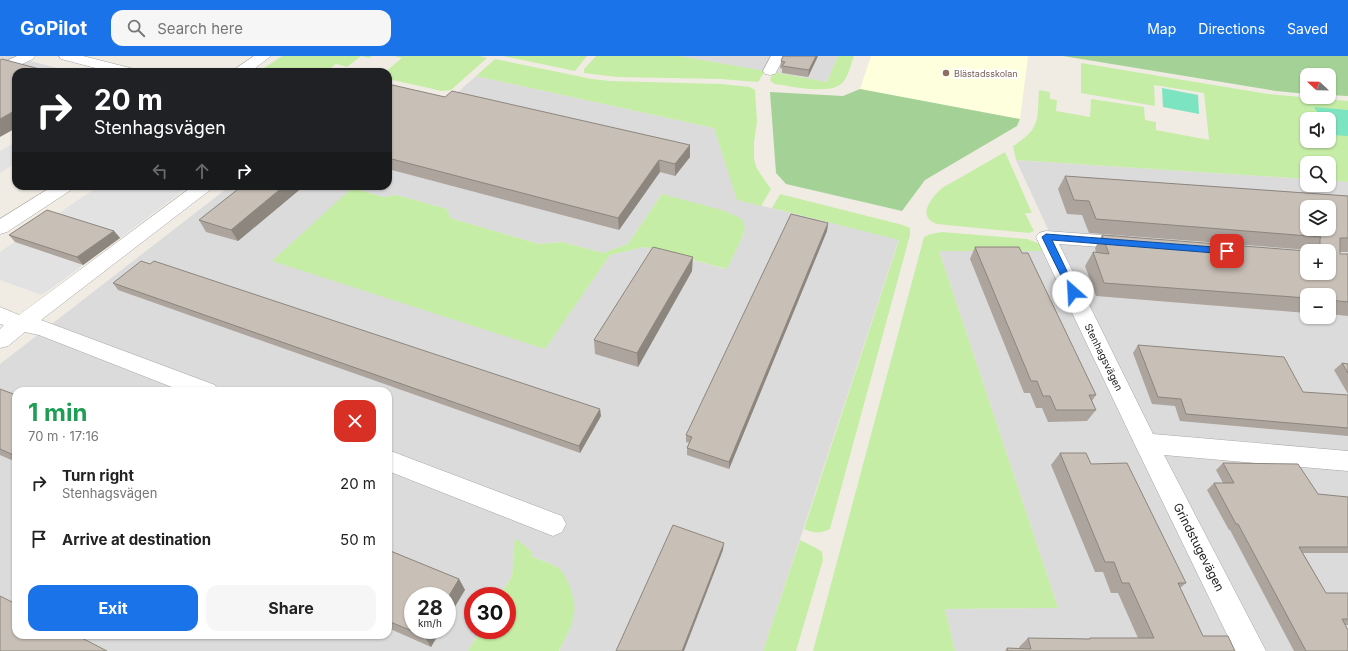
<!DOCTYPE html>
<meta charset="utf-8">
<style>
:root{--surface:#fff;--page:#f6f6f6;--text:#222;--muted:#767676;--accent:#1a73e8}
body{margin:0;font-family:Inter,sans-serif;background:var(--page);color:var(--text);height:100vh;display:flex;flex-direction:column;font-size:15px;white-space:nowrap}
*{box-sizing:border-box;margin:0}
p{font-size:13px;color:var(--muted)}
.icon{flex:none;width:22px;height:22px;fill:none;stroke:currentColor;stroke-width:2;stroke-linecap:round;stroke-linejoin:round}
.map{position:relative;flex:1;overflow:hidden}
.sheet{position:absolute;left:12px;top:331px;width:380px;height:252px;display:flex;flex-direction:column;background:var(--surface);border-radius:12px;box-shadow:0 1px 3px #0004}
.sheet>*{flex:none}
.guide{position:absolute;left:12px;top:12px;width:380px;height:122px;border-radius:12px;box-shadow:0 1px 3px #0004;background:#202124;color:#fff;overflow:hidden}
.needle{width:26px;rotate:292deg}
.buttons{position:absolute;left:1300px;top:12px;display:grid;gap:8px}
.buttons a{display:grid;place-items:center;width:36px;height:36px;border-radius:8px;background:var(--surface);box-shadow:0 1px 3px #0004;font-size:20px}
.speed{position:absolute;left:404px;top:531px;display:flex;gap:8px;font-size:20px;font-weight:700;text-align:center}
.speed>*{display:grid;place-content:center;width:52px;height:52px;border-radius:50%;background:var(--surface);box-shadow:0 1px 3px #0004;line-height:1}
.speed small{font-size:10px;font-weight:400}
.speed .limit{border:6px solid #d22;background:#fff;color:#111}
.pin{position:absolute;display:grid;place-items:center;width:34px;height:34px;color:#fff;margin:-17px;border-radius:8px;box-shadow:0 2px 6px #0006}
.me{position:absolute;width:44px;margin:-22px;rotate:334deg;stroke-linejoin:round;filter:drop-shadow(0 0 3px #0008)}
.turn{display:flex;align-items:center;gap:14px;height:84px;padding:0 16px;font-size:18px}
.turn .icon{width:52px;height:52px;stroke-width:2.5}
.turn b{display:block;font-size:28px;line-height:34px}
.lanes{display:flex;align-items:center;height:38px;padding:0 16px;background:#0003;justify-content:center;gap:20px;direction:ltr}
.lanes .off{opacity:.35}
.round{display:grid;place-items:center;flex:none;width:42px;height:42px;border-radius:12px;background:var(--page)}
.overview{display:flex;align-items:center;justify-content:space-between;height:68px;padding:0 16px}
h1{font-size:24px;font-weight:700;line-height:30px;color:#1e9e55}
.primary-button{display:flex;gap:8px;margin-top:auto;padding:8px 16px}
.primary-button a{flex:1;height:46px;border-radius:12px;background:var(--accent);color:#fff;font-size:16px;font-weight:700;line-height:46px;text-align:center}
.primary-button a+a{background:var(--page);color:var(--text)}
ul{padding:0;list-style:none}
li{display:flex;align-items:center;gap:12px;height:56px;padding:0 16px}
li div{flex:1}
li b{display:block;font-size:15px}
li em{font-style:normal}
header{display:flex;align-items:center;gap:24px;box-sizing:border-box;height:56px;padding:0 20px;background:var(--accent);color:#fff}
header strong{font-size:19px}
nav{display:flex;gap:22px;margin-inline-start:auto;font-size:14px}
.search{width:280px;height:36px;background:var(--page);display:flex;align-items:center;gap:10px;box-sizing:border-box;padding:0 14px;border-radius:12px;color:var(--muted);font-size:15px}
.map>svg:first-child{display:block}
.residential{fill:#dcdbdb;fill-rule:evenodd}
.education{fill:#fdffdd}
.grass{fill:#c6eda6;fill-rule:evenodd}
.forest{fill:#a4d296}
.pitch{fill:#7ce4c1}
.parking{fill:#e2e2e2}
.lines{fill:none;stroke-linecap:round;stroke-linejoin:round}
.minor-casing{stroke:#a5a5a5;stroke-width:1}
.minor{fill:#fff;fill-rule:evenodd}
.wall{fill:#aca49d}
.shaded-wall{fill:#8c867f}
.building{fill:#c8bfb6;stroke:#8c867f;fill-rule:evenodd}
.route{fill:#1a73e8;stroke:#114b97}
.education-dot{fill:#8d6e63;stroke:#fff;stroke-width:1.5}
.labels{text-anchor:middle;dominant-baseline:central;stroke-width:4;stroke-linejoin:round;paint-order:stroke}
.far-education-label{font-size:9px;fill:#785e54;stroke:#fff;text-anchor:start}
.street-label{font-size:10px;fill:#1e1e1e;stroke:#fff}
.near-street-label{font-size:12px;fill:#1e1e1e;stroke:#fff}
</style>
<header>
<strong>GoPilot</strong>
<div class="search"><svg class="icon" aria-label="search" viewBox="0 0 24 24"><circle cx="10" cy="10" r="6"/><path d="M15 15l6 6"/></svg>Search here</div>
<nav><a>Map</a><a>Directions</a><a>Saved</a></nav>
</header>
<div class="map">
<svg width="1348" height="595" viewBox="0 0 1348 595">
<rect width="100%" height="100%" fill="#f0ece4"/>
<!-- residential -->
<g class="residential">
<polygon points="0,0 11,0 73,16 16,16 0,58"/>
<polygon points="679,0 838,0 827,26"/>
<path d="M476 20 714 72 738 144 899 183 763 595H559L569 575 556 510 531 500 515 483 512 520 500 540H473V574H481L468 595H0V308L230 130H388V30L449 44ZM352 132 384 141 396 139 447 153 450 162 539 188 562 186 603 197 628 188 662 138 745 171 742 182 726 213 644 191 610 199 545 292ZM16 335H388V579H16ZM413 540H447V574H413Z"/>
<path d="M1016 104 1307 123V129H1329V124L1348 126V595H955L945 553 1058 552 939 195H1058ZM1307 151H1329V173H1307ZM1307 195H1329V217H1307ZM1307 239H1329V261H1307Z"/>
</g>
<!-- education -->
<polygon class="education" points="871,0 1028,0 1020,63 860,33"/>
<!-- grass -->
<g class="grass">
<polygon points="282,0 372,0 369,2 361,0 347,11 336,8 326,16 258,16"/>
<polygon points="393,0 480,0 487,2 451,34 442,35 388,23 388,16 385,16 402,2"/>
<polygon points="503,0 587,0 575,15"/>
<polygon points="596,0 679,0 765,15 758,26 720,23 617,21 584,17 584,13"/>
<path d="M838 0H854C851 8 848 23 841 28 828 39 791 30 774 28L770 24 773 16 827 26Z"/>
<polygon points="495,3 592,23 610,25 721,28 750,31 755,34 757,66 754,86 754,103 757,113 771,133 761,150 737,144 714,72 476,20"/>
<path d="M1081 7 1268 38 1348 45V126L1329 124V107H1307V123L1016 104 1013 90C1041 72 1037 65 1039 34L1050 36V43L1057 44 1056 55 1090 61 1091 43 1144 51 1145 64 1156 66V74L1209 84 1204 37 1154 29 1155 50 1081 37ZM1307 63H1329V85H1307Z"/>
<path d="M1005 96 1032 157H1025L1034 175 1029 177 937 168C916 161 931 142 942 132Z"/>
<polygon points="352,132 384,141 396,139 447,153 450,162 539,188 562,186 603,197 628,188 662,138 725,155 742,163 745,171 742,182 727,213 644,191 610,199 545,293 272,205"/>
<path d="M780 138 903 169 910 172V179L830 473C820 478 814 477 804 473L899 184 772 152Z"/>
<polygon points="942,176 1027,183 1043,189 1046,195 939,195 1058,552 945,553 955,595 813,595 924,181 931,178"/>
<path d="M515 482 531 495V500C539 504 549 506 557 511 567 517 577 546 574 558 572 571 565 583 559 595H468L481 574H507V540H500L512 520Z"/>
<polygon points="800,484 816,492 822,496 823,504 796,595 763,595"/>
</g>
<!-- forest -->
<g class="forest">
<polygon points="1063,0 1348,0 1348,40 1329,39 1329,19 1307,19 1307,38 1276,35"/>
<polygon points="860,33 1020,63 1017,70 925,124 902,155 786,128 776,117 770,36 843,40"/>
</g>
<!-- pitch -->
<g class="pitch">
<polygon points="1162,32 1198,39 1199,58 1163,51"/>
<polygon points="1314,51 1348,54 1348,80 1332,79 1329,74 1329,63 1322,63"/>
</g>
<!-- parking -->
<g class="parking">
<polygon points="16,86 16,107 0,117 0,95"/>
<polygon points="99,130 181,130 187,132 120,182 53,161"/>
<polygon points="15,186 83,209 42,239 0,224 0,196"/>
</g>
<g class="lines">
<defs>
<g id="minor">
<polygon points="17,0 35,0 33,3 0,18 0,8"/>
<polygon points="59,0 83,0 134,13 136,16 111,16 61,3"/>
<polygon points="254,0 271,0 250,16 233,16 235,13"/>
<polygon points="771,0 785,0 775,18 770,19 765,18 763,15"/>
<polygon points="53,130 74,130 71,134 7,176 0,178 0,163"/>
<polygon points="193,130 213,130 210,134 41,264 215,329 218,335 182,335 39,279 25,276 8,290 0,292 0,273 4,269 0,268 0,251 19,259"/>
<polygon points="1046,175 1128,181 1135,183 1138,187 1135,191 1128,193 1059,188 1153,378 1348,395 1348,415 1164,399 1266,595 1235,595 1134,387 1036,181 1039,177"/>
<polygon points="388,394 562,460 566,468 562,476 553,480 388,415"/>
</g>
</defs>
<!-- minor casing -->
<use href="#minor" class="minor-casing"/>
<!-- minor -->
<use href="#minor" class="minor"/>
</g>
<!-- wall -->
<g class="wall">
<polygon points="818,0 808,21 782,17 782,13 780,12 781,5"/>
<polygon points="388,28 690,101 675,120 660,116 619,174 388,113"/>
<polygon points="1065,120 1348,140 1348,196 1340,196 1340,198 1348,198 1348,260 1329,258 1329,239 1307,239 1307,257 1096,240 1085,210 1093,196 1096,197 1095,192 1102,179 1307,217 1329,195 1309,195 1310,194 1089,177 1082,159 1067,158 1058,133"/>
<polygon points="181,130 190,130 187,132"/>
<polygon points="242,130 304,130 238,185 206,176 199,164"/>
<polygon points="828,167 827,175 729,413 687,399 687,392 690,387 686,386 686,379"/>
<polygon points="114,175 120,182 83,209 15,186 9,179"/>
<polygon points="975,191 1022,197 1096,339 1092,345 1096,354 1087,365 1048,366 1042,352 1036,352 1030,337 1024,337 970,203"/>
<polygon points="692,215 638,311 595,298 594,284"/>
<polygon points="113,227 601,360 580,397 118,234"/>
<polygon points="1138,289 1303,336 1348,339 1348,380 1180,365 1175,350 1152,348 1133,297"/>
<polygon points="1342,307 1348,308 1348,338 1334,314"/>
<polygon points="0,333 16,339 16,406 0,399"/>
<polygon points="1060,397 1091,408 1186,527 1180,532 1203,580 1235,595 1005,595 1007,592 1019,592 1019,591 1028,582 1089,583 1090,582 1138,582 1118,537 1111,537 1103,516 1095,516 1051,409"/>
<polygon points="1223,407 1318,438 1348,441 1348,497 1303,497 1326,537 1348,537 1348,569 1345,569 1348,595 1294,595 1230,474 1229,474 1207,434 1214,427 1223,427 1216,414"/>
<polygon points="388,494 459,523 465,534 413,574 441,574 431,591 388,572"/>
</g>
<!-- shaded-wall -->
<g class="shaded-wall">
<polygon points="816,0 818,0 808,21 809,14"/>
<polygon points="16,54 16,72 0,81 0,63"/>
<polygon points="690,89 690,101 675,120 675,108"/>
<polygon points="659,104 660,116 619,174 618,162"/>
<polygon points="284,130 304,130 238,185 231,174"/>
<polygon points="828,167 827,175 729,413 729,406"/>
<polygon points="114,175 120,182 83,209 77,201"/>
<polygon points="693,201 692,215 638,311 637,297"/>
<polygon points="600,353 601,360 580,397 579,390"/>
<polygon points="724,487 723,494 684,595 682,595"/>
<polygon points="459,523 465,534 447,564 447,543"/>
<polygon points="428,574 441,574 431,591 424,580"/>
</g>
<!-- building -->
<g class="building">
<polygon points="783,0 816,0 809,14 782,10 785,6 781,5"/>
<polygon points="2,3 51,16 16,16 16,54 0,63 0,4"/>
<polygon points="388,28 445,41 452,35 690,89 675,108 659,104 618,162 388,102"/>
<path d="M1065 120 1348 140V182H1340V198H1348V246L1329 244V239H1307V242L1104 227 1093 196 1109 198 1102 179 1307 195V217H1329V195H1320V183L1321 181 1096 163 1089 145 1074 144ZM1307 151H1329V173H1307Z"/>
<polygon points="242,130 284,130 231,174 199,164"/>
<polygon points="47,154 114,175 77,201 9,179"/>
<polygon points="791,158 828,167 729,406 687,392 692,381 686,379"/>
<polygon points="653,191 693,201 637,297 594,284"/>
<polygon points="975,191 1019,191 1022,197 1028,197 1096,339 1089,339 1096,354 1056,354 1050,340 1043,340 1037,325 1031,325"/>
<polygon points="141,205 150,208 154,205 600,353 579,390 113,227"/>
<polygon points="1138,289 1284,301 1303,336 1348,339 1348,372 1186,358 1181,343 1158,341"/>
<polygon points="1342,307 1348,308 1348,317"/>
<polygon points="0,333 16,339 16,400 0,393"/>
<polygon points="1060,397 1086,397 1091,408 1127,407 1186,527 1178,527 1203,580 1228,580 1235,595 1008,595 1007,592 1031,593 1028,582 1090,583 1090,582 1154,582 1129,527 1122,527 1114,506 1105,506"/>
<polygon points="1223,407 1298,408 1318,438 1348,441 1348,491 1299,491 1326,537 1348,537 1348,563 1342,563 1348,574 1348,595 1306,595 1238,468 1236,468 1214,427 1234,427"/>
<polygon points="673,469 724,487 682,595 616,595"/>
<polygon points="388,494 459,523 447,543 447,540 413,540 413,574 428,574 424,580 388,565"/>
<polygon points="0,540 16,548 16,579 76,579 107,595 0,595"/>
</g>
<!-- route -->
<polygon class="route" points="1046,178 1227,192 1231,195 1227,198 1052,184 1077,236 1073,239 1069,236 1042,181"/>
<!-- markers -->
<circle class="education-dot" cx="946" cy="17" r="4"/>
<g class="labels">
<!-- far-education labels -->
<g class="far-education-label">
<text x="954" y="17">Blästadsskolan</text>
</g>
<!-- street labels -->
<g class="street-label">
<text transform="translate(1104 301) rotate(64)">Stenhagsvägen</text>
</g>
<!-- near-street labels -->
<g class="near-street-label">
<text transform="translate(1199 491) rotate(63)">Grindstugevägen</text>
</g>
</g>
</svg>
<div class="buttons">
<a><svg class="needle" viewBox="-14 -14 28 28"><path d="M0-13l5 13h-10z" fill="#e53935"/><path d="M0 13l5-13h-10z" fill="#767676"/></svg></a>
<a><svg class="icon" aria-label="sound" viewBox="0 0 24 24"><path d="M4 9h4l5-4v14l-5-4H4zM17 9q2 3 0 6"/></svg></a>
<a><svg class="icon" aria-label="search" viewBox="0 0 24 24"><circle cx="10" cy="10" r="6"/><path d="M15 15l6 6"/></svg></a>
<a><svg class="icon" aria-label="layers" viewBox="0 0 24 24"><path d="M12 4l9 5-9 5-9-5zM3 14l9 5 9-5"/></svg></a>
<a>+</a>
<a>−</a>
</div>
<div class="speed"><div>28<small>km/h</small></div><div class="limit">30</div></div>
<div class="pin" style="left:1227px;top:195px;background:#d93025"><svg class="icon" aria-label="arrive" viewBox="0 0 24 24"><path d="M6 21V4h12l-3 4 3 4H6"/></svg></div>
<svg class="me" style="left:1073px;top:236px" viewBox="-20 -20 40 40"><circle r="19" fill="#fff"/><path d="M0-13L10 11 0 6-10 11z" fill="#1a73e8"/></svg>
<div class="guide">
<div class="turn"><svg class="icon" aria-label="right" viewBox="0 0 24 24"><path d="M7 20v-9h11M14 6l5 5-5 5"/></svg><div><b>20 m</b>Stenhagsvägen</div></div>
<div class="lanes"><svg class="icon off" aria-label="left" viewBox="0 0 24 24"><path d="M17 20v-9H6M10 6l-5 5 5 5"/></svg><svg class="icon off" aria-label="ahead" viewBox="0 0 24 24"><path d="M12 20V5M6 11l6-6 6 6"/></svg><svg class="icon" aria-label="right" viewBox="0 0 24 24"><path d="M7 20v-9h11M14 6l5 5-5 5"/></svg></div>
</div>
<section class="sheet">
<div class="overview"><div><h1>1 min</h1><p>70 m · 17:16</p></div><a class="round" style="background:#d93025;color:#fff"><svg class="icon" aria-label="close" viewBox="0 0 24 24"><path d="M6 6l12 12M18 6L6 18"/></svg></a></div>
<ul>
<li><svg class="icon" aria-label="right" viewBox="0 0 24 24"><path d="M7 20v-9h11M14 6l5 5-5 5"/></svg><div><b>Turn right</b><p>Stenhagsvägen</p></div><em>20 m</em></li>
<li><svg class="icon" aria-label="arrive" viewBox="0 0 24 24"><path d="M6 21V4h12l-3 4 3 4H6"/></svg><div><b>Arrive at destination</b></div><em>50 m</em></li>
</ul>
<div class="primary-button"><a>Exit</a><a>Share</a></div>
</section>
</div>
